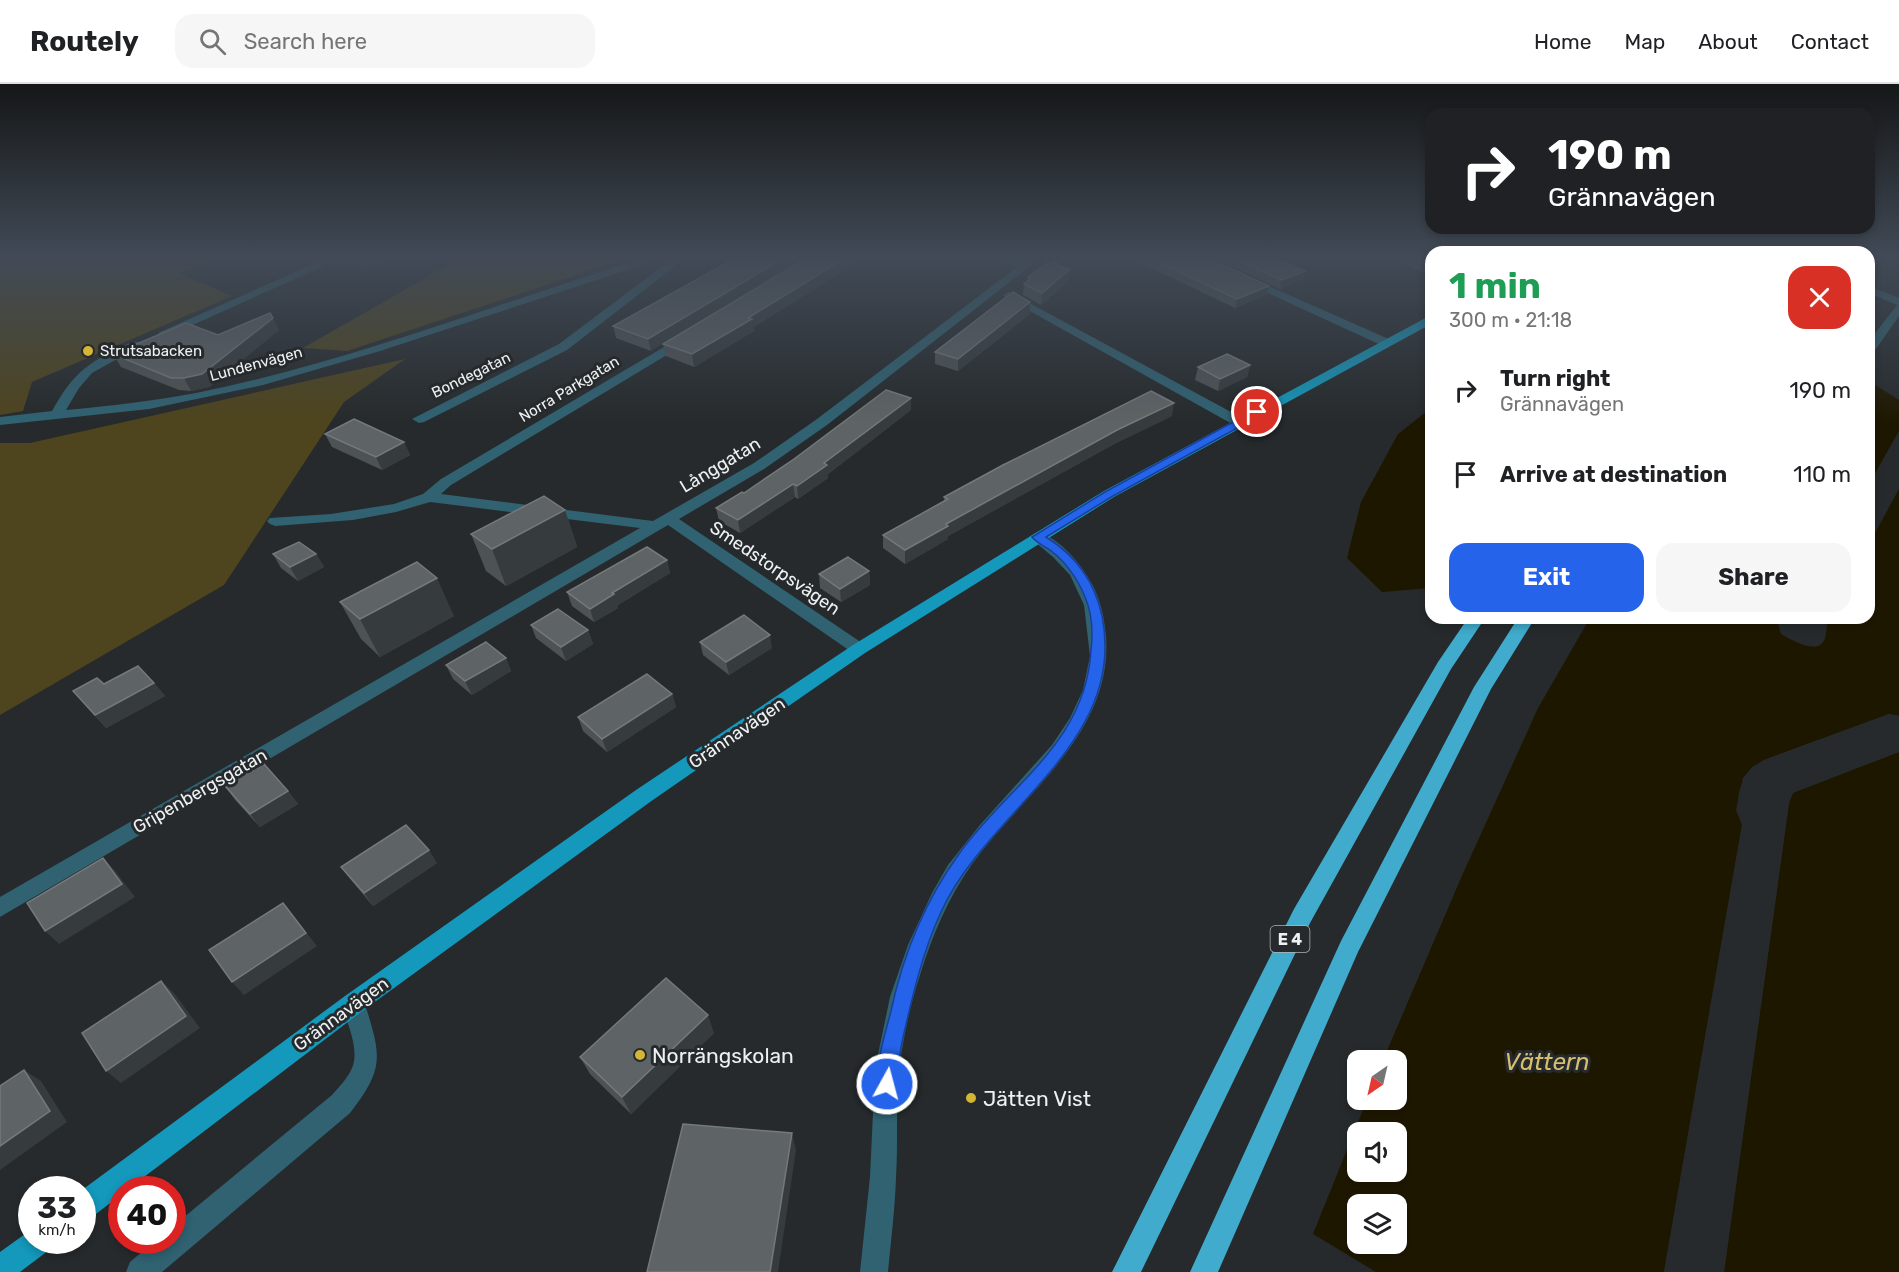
<!DOCTYPE html>
<meta charset="utf-8">
<style>
:root{--surface:#fff;--page:#f6f6f6;--text:#202124;--muted:#757577;--line:#e0e0e0;--accent:#2563eb}
body{margin:0;font-family:Rubik,sans-serif;background:var(--page);color:var(--text);height:100vh;display:flex;flex-direction:column;font-size:22px;white-space:nowrap}
*{box-sizing:border-box;margin:0}
p{font-size:20px;color:var(--muted)}
.icon{flex:none;width:33px;height:33px;fill:none;stroke:currentColor;stroke-width:2;stroke-linecap:round;stroke-linejoin:round}
.map{position:relative;flex:1;overflow:hidden}
.side{position:absolute;left:1425px;top:162px;width:450px;height:378px;display:flex;flex-direction:column;background:var(--surface);border-radius:18px;box-shadow:0 3px 9px #0003}
.side>*{flex:none}
.banner{position:absolute;left:1425px;top:24px;width:450px;height:126px;border-radius:18px;box-shadow:0 3px 9px #0003;background:#202124;color:#fff;overflow:hidden}
.needle{width:39px;rotate:214deg}
.tools{position:absolute;left:1347px;top:966px;display:grid;gap:12px}
.tools a{display:grid;place-items:center;width:60px;height:60px;border-radius:12px;background:var(--surface);box-shadow:0 3px 9px #0003;font-size:30px}
.speed{position:absolute;left:18px;top:1092px;display:flex;gap:12px;font-size:30px;font-weight:700;text-align:center}
.speed>*{display:grid;place-content:center;width:78px;height:78px;border-radius:50%;background:var(--surface);box-shadow:0 3px 9px #0003;line-height:1}
.speed small{font-size:15px;font-weight:400}
.speed .limit{border:9px solid #d22;background:#fff;color:#111}
.pin{position:absolute;display:grid;place-items:center;width:51px;height:51px;color:#fff;margin:-26px;border:3px solid #fff;border-radius:50%;box-shadow:0 2px 6px #0007}
.me{position:absolute;width:66px;margin:-33px;rotate:7deg;stroke-linejoin:round;filter:drop-shadow(0 0 4px #0008)}
.turn{display:flex;align-items:center;gap:21px;height:126px;padding:0 24px;font-size:27px}
.turn .icon{width:78px;height:78px;stroke-width:2.5}
.turn b{display:block;font-size:42px;line-height:51px}
.round{display:grid;place-items:center;flex:none;width:63px;height:63px;border-radius:18px;background:var(--page)}
.head{display:flex;align-items:center;justify-content:space-between;height:102px;padding:0 24px}
h1{font-size:36px;font-weight:700;line-height:45px;color:#1e9e55}
.button{display:flex;gap:12px;margin-top:auto;padding:12px 24px}
.button a{flex:1;height:69px;border-radius:18px;background:var(--accent);color:#fff;font-size:24px;font-weight:700;line-height:69px;text-align:center}
.button a+a{background:var(--page);color:var(--text)}
ul{padding:0;list-style:none}
li{display:flex;align-items:center;gap:18px;height:84px;padding:0 24px}
li div{flex:1}
li b{display:block;font-size:22px}
li em{font-style:normal}
header{display:flex;align-items:center;gap:36px;box-sizing:border-box;height:84px;padding:0 30px;background:var(--surface);border-bottom:2px solid var(--line)}
header strong{font-size:28px}
nav{display:flex;gap:33px;margin-inline-start:auto;font-size:21px}
.search{width:420px;height:54px;background:var(--page);display:flex;align-items:center;gap:15px;box-sizing:border-box;padding:0 21px;border-radius:18px;color:var(--muted);font-size:22px}
.map>svg:first-child{display:block}
.green{fill:#4e441d}
.water{fill:#1e1700;fill-rule:evenodd}
.pier{fill:#262a2c}
.lines{fill:none;stroke-linecap:round;stroke-linejoin:round}
.minor{fill:#306272;fill-rule:evenodd}
.major{fill:#1498bb;fill-rule:evenodd}
.highway{fill:#40abcc;fill-rule:evenodd}
.wall{fill:#4d5254}
.shaded-wall{fill:#363b3d}
.building{fill:#5e6365;stroke:#75797b;stroke-width:1.5}
.route{fill:#2563eb;stroke:#184099;stroke-width:1.5}
.poi-dot{fill:#d5b535;stroke:#262a2c;stroke-width:2}
.labels{text-anchor:middle;dominant-baseline:central;stroke-width:6;stroke-linejoin:round;paint-order:stroke}
.far-poi-label{font-size:15px;fill:#eef1f2;stroke:#262a2c;text-anchor:start}
.far-street-label{font-size:15px;fill:#eef1f2;stroke:#262a2c}
.shield{fill:#262a2c;stroke:#b2b5b7;stroke-width:1.5}
.shield-label{font-size:16px;font-weight:bold;fill:#eef1f2}
.street-label{font-size:18px;fill:#eef1f2;stroke:#262a2c}
.near-poi-label{font-size:21px;fill:#eef1f2;stroke:#262a2c;text-anchor:start}
.near-water-label{font-size:24px;font-style:italic;fill:#d5bf6f;stroke:#262a2c}
</style>
<header>
<strong>Routely</strong>
<div class="search"><svg class="icon" aria-label="search" viewBox="0 0 24 24"><circle cx="10" cy="10" r="6"/><path d="M15 15l6 6"/></svg>Search here</div>
<nav><a>Home</a><a>Map</a><a>About</a><a>Contact</a></nav>
</header>
<div class="map">
<svg width="1899" height="1188" viewBox="0 0 1899 1188">
<rect width="100%" height="100%" fill="#262a2c"/>
<!-- green -->
<g class="green">
<polygon points="0,172 225,172 179,189 232,212 32,298 23,327 0,331"/>
<polygon points="464,172 634,172 347,267 303,264"/>
<polygon points="405,275 344,318 224,501 0,631 0,359 30,359"/>
</g>
<!-- water -->
<g class="water">
<polygon points="1869,297 1899,316 1899,347 1869,400"/>
<polygon points="1431,324 1431,504 1382,508 1347,474 1361,418 1398,350"/>
<path d="M1899 405V632L1889 630 1764 676C1740 689 1732 716 1742 741L1664 1188H1376L1313 1150 1367 1016H1396V976H1383L1461 794 1538 624 1590 534H1785L1778 540 1781 550C1792 556 1819 573 1825 554 1827 547 1826 541 1829 534H1869V460ZM1358 1048H1396V1088H1358ZM1358 1120H1396V1160H1358Z"/>
<polygon points="1899,668 1899,1188 1724,1188 1789,719 1793,709"/>
</g>
<!-- pier -->
<g class="pier">
<polygon points="1889,630 1899,632 1899,635 1890,633 1766,679 1754,685 1746,696 1739,726 1745,742 1667,1188 1664,1188 1742,741 1736,726 1743,694 1752,683 1764,676"/>
<polygon points="1899,665 1899,668 1793,708 1789,719 1724,1188 1721,1188 1786,719 1792,706"/>
</g>
<g class="lines">
<!-- minor -->
<g class="minor">
<polygon points="331,172 346,172 168,252 164,253 158,249"/>
<path d="M653 172H670L380 267 263 301 149 325 0 341V333L52 327C75 286 89 278 132 258H140L142 261 92 289 79 304 66 326C110 322 153 317 196 309 352 278 501 217 653 172Z"/>
<polygon points="676,172 688,172 567,266 424,338 419,339 412,335 559,260"/>
<polygon points="984,172 1002,172 1023,178 1031,172 1043,172 827,341 764,385 679,435 865,561 868,565 865,569 853,569 668,441 0,833 0,813 640,444 430,418 396,428 353,436 275,442 270,440 267,437 270,434 331,430 394,420 423,410 441,395 686,250 692,254 690,257 451,401 441,410 653,437 754,379 817,335 1017,183"/>
<polygon points="1875,172 1887,172 1869,186 1869,177"/>
<polygon points="1246,192 1391,256 1393,259 1387,263 1383,262 1242,197 1240,195"/>
<polygon points="1869,202 1899,214 1899,232 1873,269 1869,270 1869,257 1897,221 1869,209"/>
<polygon points="1009,208 1244,335 1246,338 1244,341 1234,341 1005,213 1003,211"/>
<path d="M1037 448C1060 454 1081 480 1092 500 1101 517 1104 533 1106 552 1113 649 1023 710 972 780 948 814 932 852 920 891 909 925 901 962 898 998 896 1029 898 1061 896 1093 895 1125 891 1156 888 1188H860L870 1093 875 985 890 913 908 861 932 809 948 781 980 741 1052 661 1070 634 1083 606 1090 572 1084 521 1070 491 1053 473 1029 453Z"/>
<path d="M353 909 361 912 365 920C381 972 385 984 350 1029L162 1188H126L130 1178 156 1156H172V1143L332 1011C339 1003 348 994 352 984 360 966 347 938 341 920L345 912Z"/>
</g>
<!-- major -->
<g class="major">
<polygon points="1431,231 1431,240 1114,413 865,569 650,718 361,928 127,1106 122,1106 122,1110 92,1133 82,1136 82,1106 345,912 636,706 853,561 1104,407"/>
<polygon points="32,1145 32,1156 53,1156 49,1166 20,1188 0,1188 0,1168"/>
</g>
<!-- highway -->
<g class="highway">
<polygon points="1468,534 1485,534 1451,585 1310,839 1141,1188 1112,1188 1294,825 1438,578"/>
<polygon points="1518,534 1535,534 1491,605 1358,868 1218,1188 1190,1188 1341,857 1474,603"/>
</g>
</g>
<!-- wall -->
<g class="wall">
<polygon points="336,172 396,172 361,188 358,181 350,182 338,178"/>
<polygon points="739,172 651,267 616,254 613,242"/>
<polygon points="1126,172 1204,172 1267,210 1235,224"/>
<polygon points="1210,172 1270,172 1303,195 1280,205"/>
<polygon points="1383,172 1431,172 1431,192"/>
<polygon points="1028,193 1069,196 1041,221 1023,211 1024,200 1028,197"/>
<polygon points="1030,218 1030,230 958,287 935,280 935,268"/>
<polygon points="753,244 754,247 694,283 666,272 663,260"/>
<polygon points="279,246 209,303 191,307 179,306 121,283 113,270 218,251"/>
<polygon points="1250,281 1247,293 1218,307 1195,296 1198,283"/>
<polygon points="911,326 828,390 828,394 798,415 795,413 740,449 719,437 716,424 744,409"/>
<polygon points="1172,332 1116,359 948,452 948,455 905,480 883,464 883,451 944,417 944,413"/>
<polygon points="325,350 404,358 410,371 382,386 332,363"/>
<polygon points="565,426 577,463 506,502 486,487 471,450"/>
<polygon points="273,470 316,470 324,483 298,497 281,484"/>
<polygon points="667,476 670,489 618,521 618,524 594,538 572,522 567,508"/>
<polygon points="869,487 870,501 841,518 820,504 819,490"/>
<polygon points="340,518 454,532 380,573 361,555"/>
<polygon points="531,541 588,546 593,560 566,577 536,554"/>
<polygon points="700,558 772,564 729,591 703,571"/>
<polygon points="506,574 511,587 472,611 453,595 446,581"/>
<polygon points="154,599 165,612 106,644 73,607 104,600"/>
<polygon points="672,610 676,623 607,668 583,647 578,633"/>
<polygon points="225,702 288,707 298,720 260,743 235,716"/>
<polygon points="437,779 373,822 351,796 341,783"/>
<polygon points="714,949 631,1030 590,990 580,973"/>
</g>
<!-- shaded-wall -->
<g class="shaded-wall">
<polygon points="346,172 396,172 361,188 358,181 350,182"/>
<polygon points="788,172 808,172 651,267 648,255"/>
<polygon points="849,172 868,172 753,244 754,247 694,283 692,270 748,234"/>
<polygon points="1070,185 1069,196 1041,221 1042,209"/>
<polygon points="1305,187 1303,195 1280,205 1282,196"/>
<polygon points="1269,202 1267,210 1235,224 1237,215"/>
<polygon points="1030,218 1030,230 958,287 958,275"/>
<polygon points="273,234 279,246 209,303 191,307 184,294"/>
<polygon points="1250,281 1247,293 1218,307 1220,295"/>
<polygon points="911,314 911,326 828,390 828,394 798,415 797,402 824,379"/>
<polygon points="1174,319 1172,332 1116,359 948,452 948,455 905,480 905,466 946,440 1117,346"/>
<polygon points="404,358 410,371 382,386 376,373"/>
<polygon points="793,400 795,413 740,449 738,436"/>
<polygon points="565,426 577,463 506,502 492,465"/>
<polygon points="316,470 324,483 298,497 290,483"/>
<polygon points="667,476 670,489 618,521 618,524 594,538 590,525 612,509"/>
<polygon points="869,487 870,501 841,518 840,505"/>
<polygon points="437,494 454,532 380,573 360,535"/>
<polygon points="588,546 593,560 566,577 561,563"/>
<polygon points="770,551 772,564 729,591 726,578"/>
<polygon points="506,574 511,587 472,611 465,597"/>
<polygon points="154,599 165,612 106,644 95,631"/>
<polygon points="672,610 676,623 607,668 602,655"/>
<polygon points="288,707 298,720 260,743 250,730"/>
<polygon points="429,766 437,779 373,822 364,809"/>
<polygon points="103,774 116,788 135,813 59,860 45,847"/>
<polygon points="283,819 317,862 244,911 232,898"/>
<polygon points="161,897 174,909 200,944 121,999 106,987"/>
<polygon points="708,931 714,949 631,1030 622,1013"/>
<polygon points="24,986 41,997 67,1038 0,1086 0,1062"/>
<polygon points="792,1049 796,1066 778,1188 770,1188"/>
</g>
<!-- building -->
<g class="building">
<polygon points="355,172 367,172 357,177"/>
<polygon points="739,172 788,172 648,255 613,242"/>
<polygon points="810,172 849,172 748,234 752,235 692,270 663,260"/>
<polygon points="1144,172 1204,172 1269,202 1237,215"/>
<polygon points="1229,172 1270,172 1305,187 1282,196"/>
<polygon points="1410,172 1431,172 1431,181"/>
<polygon points="1055,176 1059,182 1070,185 1042,209 1024,200 1031,194 1028,193 1047,179 1050,180"/>
<polygon points="1013,208 1030,218 958,275 935,268"/>
<polygon points="270,229 273,234 202,290 184,294 171,294 113,270 186,239 218,251"/>
<polygon points="1227,270 1250,281 1220,295 1198,283"/>
<polygon points="886,306 911,314 824,379 827,381 797,402 793,400 738,436 716,424 742,408 744,409 794,375"/>
<polygon points="1151,307 1174,319 1117,346 946,440 948,442 905,466 883,451 948,415 944,413 1003,381"/>
<polygon points="354,335 404,358 376,373 325,350"/>
<polygon points="544,412 565,426 492,465 471,450"/>
<polygon points="299,458 316,470 290,483 273,470"/>
<polygon points="647,463 667,476 612,509 614,510 590,525 567,508"/>
<polygon points="848,473 869,487 840,505 819,490"/>
<polygon points="417,478 437,494 360,535 340,518"/>
<polygon points="558,525 588,546 561,563 531,541"/>
<polygon points="744,531 770,551 726,578 700,558"/>
<polygon points="486,558 506,574 465,597 446,581"/>
<polygon points="138,582 154,599 95,631 73,607 97,594 104,600"/>
<polygon points="647,590 672,610 602,655 578,633"/>
<polygon points="264,680 288,707 250,730 225,702"/>
<polygon points="406,741 429,766 364,809 341,783"/>
<polygon points="103,774 122,800 45,847 27,819"/>
<polygon points="283,819 306,849 232,898 209,866"/>
<polygon points="666,894 708,931 622,1013 580,973"/>
<polygon points="161,897 186,932 106,987 82,949"/>
<polygon points="24,986 50,1027 0,1062 0,1002"/>
<polygon points="683,1040 792,1049 770,1188 647,1188"/>
</g>
<!-- sky -->
<linearGradient id="sky" x2="0" y2="1"><stop stop-color="#151718"/><stop offset="0.51" stop-color="#414a56"/><stop offset="1" stop-color="#414a56" stop-opacity="0"/></linearGradient>
<rect width="1899" height="339" fill="url(#sky)"/>
<!-- route -->
<path class="route" d="M1257 325 1262 328 1261 331 1113 412 1046 453C1075 471 1095 498 1102 532 1128 660 987 726 941 828 922 869 912 914 902 958 899 972 898 995 893 1007L887 1010 880 1007C872 987 886 948 891 927 903 871 925 817 959 770 1008 701 1086 660 1091 566 1093 549 1092 529 1085 513 1078 495 1065 477 1050 466 1044 462 1037 459 1032 453L1105 408Z"/>
<!-- markers -->
<g class="poi-dot">
<circle cx="88" cy="267" r="6"/>
<circle cx="640" cy="971" r="6"/>
<circle cx="971" cy="1014" r="6"/>
</g>
<g class="labels">
<!-- far-poi labels -->
<g class="far-poi-label">
<text x="100" y="267">Strutsabacken</text>
</g>
<!-- far-street labels -->
<g class="far-street-label">
<text transform="translate(256 280) rotate(-15)">Lundenvägen</text>
<text transform="translate(471 291) rotate(-26)">Bondegatan</text>
<text transform="translate(569 305) rotate(-31)">Norra Parkgatan</text>
</g>
<!-- shield labels -->
<rect class="shield" x="1270.5" y="842" width="39" height="26" rx="4.5"/>
<g class="shield-label">
<text x="1290" y="855">E 4</text>
</g>
<!-- street labels -->
<g class="street-label">
<text transform="translate(720 381) rotate(-31)">Långgatan</text>
<text transform="translate(775 484) rotate(34)">Smedstorpsvägen</text>
<text transform="translate(737 649) rotate(-34)">Grännavägen</text>
<text transform="translate(200 707) rotate(-30)">Gripenbergsgatan</text>
<text transform="translate(341 930) rotate(-36)">Grännavägen</text>
</g>
<!-- near-poi labels -->
<g class="near-poi-label">
<text x="652" y="971">Norrängskolan</text>
<text x="983" y="1014">Jätten Vist</text>
</g>
<!-- near-water labels -->
<g class="near-water-label">
<text x="1547" y="978">Vättern</text>
</g>
</g>
</svg>
<div class="tools">
<a><svg class="needle" viewBox="-14 -14 28 28"><path d="M0-13l5 13h-10z" fill="#e53935"/><path d="M0 13l5-13h-10z" fill="#757577"/></svg></a>
<a><svg class="icon" aria-label="sound" viewBox="0 0 24 24"><path d="M4 9h4l5-4v14l-5-4H4zM17 9q2 3 0 6"/></svg></a>
<a><svg class="icon" aria-label="layers" viewBox="0 0 24 24"><path d="M12 4l9 5-9 5-9-5zM3 14l9 5 9-5"/></svg></a>
</div>
<div class="speed"><div>33<small>km/h</small></div><div class="limit">40</div></div>
<div class="pin" style="left:1257px;top:328px;background:#d93025"><svg class="icon" aria-label="arrive" viewBox="0 0 24 24"><path d="M6 21V4h12l-3 4 3 4H6"/></svg></div>
<svg class="me" style="left:887px;top:1000px" viewBox="-20 -20 40 40"><circle r="17" fill="#2563eb" stroke="#fff" stroke-width="3"/><path d="M0-11L8 9 0 5-8 9z" fill="#fff"/></svg>
<div class="banner">
<div class="turn"><svg class="icon" aria-label="right" viewBox="0 0 24 24"><path d="M7 20v-9h11M14 6l5 5-5 5"/></svg><div><b>190 m</b>Grännavägen</div></div>
</div>
<section class="side">
<div class="head"><div><h1>1 min</h1><p>300 m · 21:18</p></div><a class="round" style="background:#d93025;color:#fff"><svg class="icon" aria-label="close" viewBox="0 0 24 24"><path d="M6 6l12 12M18 6L6 18"/></svg></a></div>
<ul>
<li><svg class="icon" aria-label="right" viewBox="0 0 24 24"><path d="M7 20v-9h11M14 6l5 5-5 5"/></svg><div><b>Turn right</b><p>Grännavägen</p></div><em>190 m</em></li>
<li><svg class="icon" aria-label="arrive" viewBox="0 0 24 24"><path d="M6 21V4h12l-3 4 3 4H6"/></svg><div><b>Arrive at destination</b></div><em>110 m</em></li>
</ul>
<div class="button"><a>Exit</a><a>Share</a></div>
</section>
</div>
